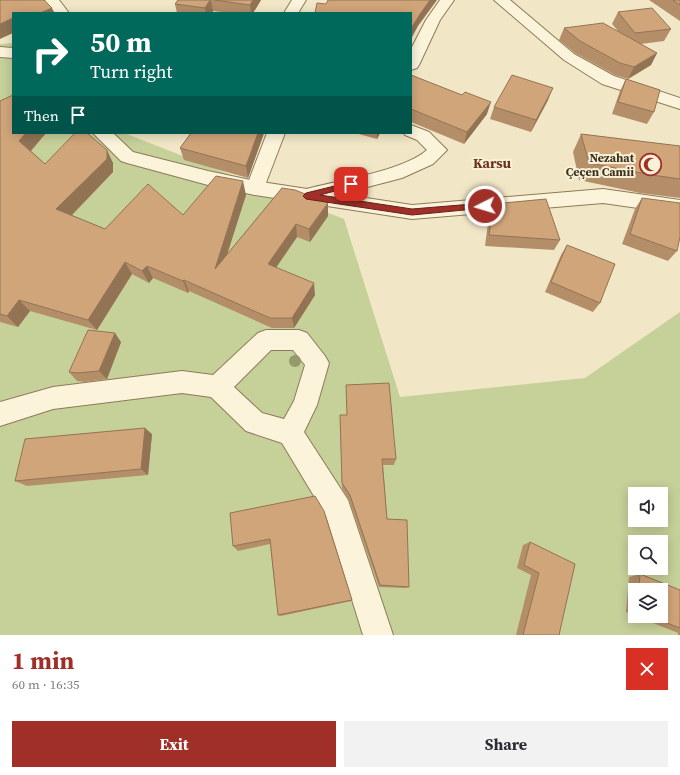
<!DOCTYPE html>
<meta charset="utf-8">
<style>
:root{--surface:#fff;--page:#f2f2f3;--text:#2b2b33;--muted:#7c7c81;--accent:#a02f27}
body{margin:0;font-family:"Source Serif 4",serif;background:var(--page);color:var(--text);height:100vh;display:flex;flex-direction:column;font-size:15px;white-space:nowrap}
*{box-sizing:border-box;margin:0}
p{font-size:13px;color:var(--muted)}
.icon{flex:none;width:22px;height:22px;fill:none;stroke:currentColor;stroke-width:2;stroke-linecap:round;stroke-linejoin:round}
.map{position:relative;height:635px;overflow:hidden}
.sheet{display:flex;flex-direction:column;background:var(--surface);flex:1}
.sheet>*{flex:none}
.guide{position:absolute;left:12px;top:12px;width:400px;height:122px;border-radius:0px;box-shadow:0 2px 10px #0003;background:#00695c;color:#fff;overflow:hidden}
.tools{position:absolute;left:628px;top:487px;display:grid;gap:8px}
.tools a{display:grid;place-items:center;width:40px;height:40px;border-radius:0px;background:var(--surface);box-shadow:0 2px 10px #0003;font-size:20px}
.pin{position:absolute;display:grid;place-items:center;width:34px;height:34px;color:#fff;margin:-17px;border-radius:8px;box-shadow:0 2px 6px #0006}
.me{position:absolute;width:44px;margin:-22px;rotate:265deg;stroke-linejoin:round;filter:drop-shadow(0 0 3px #0008)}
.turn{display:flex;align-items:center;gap:14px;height:84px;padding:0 12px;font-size:18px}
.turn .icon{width:52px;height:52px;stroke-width:2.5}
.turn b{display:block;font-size:28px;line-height:34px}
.then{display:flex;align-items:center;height:38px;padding:0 12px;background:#0003;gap:8px;font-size:15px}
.round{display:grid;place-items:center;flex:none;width:42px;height:42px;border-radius:0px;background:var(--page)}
.summary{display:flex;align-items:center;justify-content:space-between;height:68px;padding:0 12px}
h1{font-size:24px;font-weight:700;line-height:30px;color:var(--accent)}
.button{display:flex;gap:8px;margin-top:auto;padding:8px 12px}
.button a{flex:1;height:46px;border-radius:0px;background:var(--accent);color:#fff;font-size:16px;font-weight:700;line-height:46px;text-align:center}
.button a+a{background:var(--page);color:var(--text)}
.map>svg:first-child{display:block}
.green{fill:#c6d099;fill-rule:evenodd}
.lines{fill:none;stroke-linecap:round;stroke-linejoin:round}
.minor-casing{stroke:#8e7a5a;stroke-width:2}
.tertiary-casing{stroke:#8e7a5a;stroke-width:2}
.minor{fill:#fbf4db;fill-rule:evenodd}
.tertiary{fill:#fbf4db;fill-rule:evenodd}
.tree{fill:#959a6d}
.wall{fill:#b48e69}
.shaded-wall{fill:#927455}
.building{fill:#d1a57a;stroke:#927455}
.route{fill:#a02f27;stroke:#681f19}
.labels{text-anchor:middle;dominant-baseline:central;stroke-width:4;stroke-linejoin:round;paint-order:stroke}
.poi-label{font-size:12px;font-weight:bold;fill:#3d301f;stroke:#f8f1d7;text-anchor:end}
.quarter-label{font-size:14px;font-weight:bold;fill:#6c331c;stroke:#f8f1d7}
</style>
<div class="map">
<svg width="680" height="635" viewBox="0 0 680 635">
<rect width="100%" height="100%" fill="#f1e7c6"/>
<!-- green -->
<path class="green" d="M13 43V133H124L344 219 400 397 585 378 680 312V635H0V44ZM635 494H661V520H635ZM635 542H661V568H635ZM635 590H661V616H635Z"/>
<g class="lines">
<defs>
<g id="minor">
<polygon points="292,0 306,0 298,13 284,13"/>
<polygon points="440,0 454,0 440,20 419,65 417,68 411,70 411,49 426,20"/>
<polygon points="494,0 510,0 574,54 614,76 680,98 680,109 602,84 564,60"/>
<polygon points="0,47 13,48 13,58 0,57"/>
<path d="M411 125 429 132 447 150 433 164 402 178 306 203 299 201 297 196 299 191C333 181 402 172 427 150L417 140 405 135 404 133H411Z"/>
<polygon points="267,133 285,133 264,188 262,193 255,195 248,193 246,188"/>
<path d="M266 330H299L307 333 325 356 329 363 317 405 304 432 348 500 393 635H363L326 516 282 443 246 431 211 397 182 393 53 409 0 426V402L53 387 182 371 213 375 258 333ZM271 350H293L305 365 294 401 284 419 262 413 234 387Z"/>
</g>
<g id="tertiary">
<polygon points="45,0 59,0 69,13 55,13"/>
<polygon points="93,133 113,133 133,152 208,171 255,181 412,205 603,189 680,200 680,214 603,203 412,219 255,195 208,185 127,163 121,161"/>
</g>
</defs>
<!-- minor casing -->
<use href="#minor" class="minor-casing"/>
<!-- tertiary casing -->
<use href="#tertiary" class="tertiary-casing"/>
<!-- minor -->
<use href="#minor" class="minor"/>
<!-- tertiary -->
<use href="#tertiary" class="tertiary"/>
</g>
<!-- trees -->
<circle class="tree" cx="295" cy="361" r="6"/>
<!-- wall -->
<g class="wall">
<polygon points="178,0 261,0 253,13 229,13 213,11 212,13 177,13 175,4"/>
<polygon points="649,0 680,0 680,21"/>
<polygon points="618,12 671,29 664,41 641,44 657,53 651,65 628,79 615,75 575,53 559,40 564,28 618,31 612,24"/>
<polygon points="411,75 487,114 464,144 411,122"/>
<polygon points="626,79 654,112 647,124 612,114 620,91"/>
<polygon points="548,100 531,132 490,119 494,107"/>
<polygon points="0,101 13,133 46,133 31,151 45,164 113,163 113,172 72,215 105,229 183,215 246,195 227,254 282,188 328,216 310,242 297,237 276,268 315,295 294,328 272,328 189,291 188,293 153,278 149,283 132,274 97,330 30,311 18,327 0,322"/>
<polygon points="191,133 264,133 248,178 184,160 180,148"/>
<polygon points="355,133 380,133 377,139"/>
<polygon points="581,134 680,146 680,198 640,193 579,180 573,152"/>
<polygon points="642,198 677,251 668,261 622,244 635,209"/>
<polygon points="493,204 560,240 554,250 485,246 489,215"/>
<polygon points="567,245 600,303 593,312 545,292 561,255"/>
<polygon points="121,342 107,379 85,382 77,381 69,372"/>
<polygon points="346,385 396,459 394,465 383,465 387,519 409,587 406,588 379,587 349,500 342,488 340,422 347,415"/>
<polygon points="152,434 148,475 27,486 15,481"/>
<polygon points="324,511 352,600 351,601 281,616 278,615 270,544 238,551 233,546"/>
<polygon points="530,542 559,635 516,635 531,575 517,568 523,545"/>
<polygon points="640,574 680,590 680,635 678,635 678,633 636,616 661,616 661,590 635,590 635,615 626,612 629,577"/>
</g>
<!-- shaded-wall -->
<g class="shaded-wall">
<polygon points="211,0 213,11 212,13 206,13 205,8"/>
<polygon points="253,0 261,0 253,13 251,13 250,5"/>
<polygon points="430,0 437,0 418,26 411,39 411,29 420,14"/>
<polygon points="52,8 54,13 40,13"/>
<polygon points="13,18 13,33 0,39 0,24"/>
<polygon points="657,53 651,65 628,79 634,67"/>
<polygon points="553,88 548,100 531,132 536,120"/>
<polygon points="491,102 487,114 464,144 467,132"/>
<polygon points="26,133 46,133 28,154 19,141"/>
<polygon points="258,133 264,133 248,178 246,166"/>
<polygon points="377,133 380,133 377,139"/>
<polygon points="107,150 113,163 113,172 65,222 56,209"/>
<polygon points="243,181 246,195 219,280 215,269"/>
<polygon points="328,203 328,216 310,242 309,229"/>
<polygon points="296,224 297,237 270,276 268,264"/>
<polygon points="125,262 132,274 97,330 88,320"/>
<polygon points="147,266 153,278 149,283 142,271"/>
<polygon points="184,280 189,291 188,293 183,281"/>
<polygon points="314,283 315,295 294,328 292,318"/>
<polygon points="19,300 30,311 18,327 7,316"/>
<polygon points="115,333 121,342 107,379 99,371"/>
<polygon points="145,428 152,434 148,475 141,469"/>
</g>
<!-- building -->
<g class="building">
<polygon points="0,0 44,0 52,8 40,13 13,13 13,18 0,24"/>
<polygon points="178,0 210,0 205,8 175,4"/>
<polygon points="214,0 253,0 250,5"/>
<polygon points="328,0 430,0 420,14 411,29 411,13 315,13 317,3 326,4"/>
<polygon points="673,0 680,0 680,5"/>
<polygon points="652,8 671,29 635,33 618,12"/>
<polygon points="603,23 657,53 634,67 620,63 580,41 564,28"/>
<polygon points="411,75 462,95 465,92 491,102 467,132 411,109"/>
<polygon points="512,75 553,88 536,120 494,107"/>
<polygon points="626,79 660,90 654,112 618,102"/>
<polygon points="13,95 13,133 26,133 19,141 45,164 75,133 87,133 107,150 107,159 56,209 105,229 148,184 183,215 216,176 243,181 215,269 282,188 295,190 328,203 309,229 296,224 268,264 314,283 292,318 270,318 184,280 183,281 147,266 142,271 125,262 88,320 19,300 7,316 0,314 0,101"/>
<polygon points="191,133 258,133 246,166 180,148"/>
<polygon points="581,134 680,146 680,179 652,175 589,163"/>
<polygon points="642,198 680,203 680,237 677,251 630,234"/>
<polygon points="546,199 560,240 489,235 493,204"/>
<polygon points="567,245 615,264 600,303 551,282"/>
<polygon points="88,330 115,333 99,371 77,373 69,372"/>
<polygon points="389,383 396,459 382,459 387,519 407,520 409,587 380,585 350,495 342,483 340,415 347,415 346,385"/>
<polygon points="145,428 141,469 15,481 25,439"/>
<polygon points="315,496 324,511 352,600 278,615 270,539 233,546 230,513"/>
<polygon points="530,542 575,564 559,635 523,635 539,573 524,565"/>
<polygon points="640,574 680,590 680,628 649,616 661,616 661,590 639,590"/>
</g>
<!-- route -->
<polygon class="route" points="351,182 354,182 354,186 320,195 412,209 485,203 489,206 485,208 412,215 306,199 303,196 306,193"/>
<!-- icons -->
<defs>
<symbol id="mosque-ring" viewBox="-11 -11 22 22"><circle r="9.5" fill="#f8f1d7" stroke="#a02f27" stroke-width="1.5"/><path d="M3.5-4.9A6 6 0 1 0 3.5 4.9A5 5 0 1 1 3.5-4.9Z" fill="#a02f27"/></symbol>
</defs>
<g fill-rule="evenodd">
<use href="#mosque-ring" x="638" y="152" width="25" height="25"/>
</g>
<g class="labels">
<!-- poi labels -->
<g class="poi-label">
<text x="634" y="158">Nezahat<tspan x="634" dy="14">Çeçen Camii</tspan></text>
</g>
<!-- quarter labels -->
<g class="quarter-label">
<text x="492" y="163">Karsu</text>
</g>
</g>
</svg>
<div class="tools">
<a><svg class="icon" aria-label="sound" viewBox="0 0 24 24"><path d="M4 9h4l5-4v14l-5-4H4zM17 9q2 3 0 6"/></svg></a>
<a><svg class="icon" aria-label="search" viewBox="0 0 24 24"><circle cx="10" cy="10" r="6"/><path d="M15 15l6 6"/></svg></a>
<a><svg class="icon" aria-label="layers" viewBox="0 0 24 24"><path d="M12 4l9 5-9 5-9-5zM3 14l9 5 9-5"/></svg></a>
</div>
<div class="pin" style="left:351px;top:184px;background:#d93025"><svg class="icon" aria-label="arrive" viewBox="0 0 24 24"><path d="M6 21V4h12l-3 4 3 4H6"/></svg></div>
<svg class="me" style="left:485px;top:206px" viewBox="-20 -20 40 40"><circle r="17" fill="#a02f27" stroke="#fff" stroke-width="3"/><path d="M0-11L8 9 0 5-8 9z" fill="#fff"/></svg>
<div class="guide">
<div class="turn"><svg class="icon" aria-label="right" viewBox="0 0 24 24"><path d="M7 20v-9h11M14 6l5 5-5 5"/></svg><div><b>50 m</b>Turn right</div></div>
<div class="then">Then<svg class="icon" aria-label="arrive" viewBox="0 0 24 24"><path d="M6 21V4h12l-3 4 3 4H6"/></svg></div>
</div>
</div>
<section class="sheet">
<div class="summary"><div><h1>1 min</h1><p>60 m · 16:35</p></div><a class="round" style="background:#d93025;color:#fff"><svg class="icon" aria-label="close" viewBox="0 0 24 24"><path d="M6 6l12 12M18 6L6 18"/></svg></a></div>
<div class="button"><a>Exit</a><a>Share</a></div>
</section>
